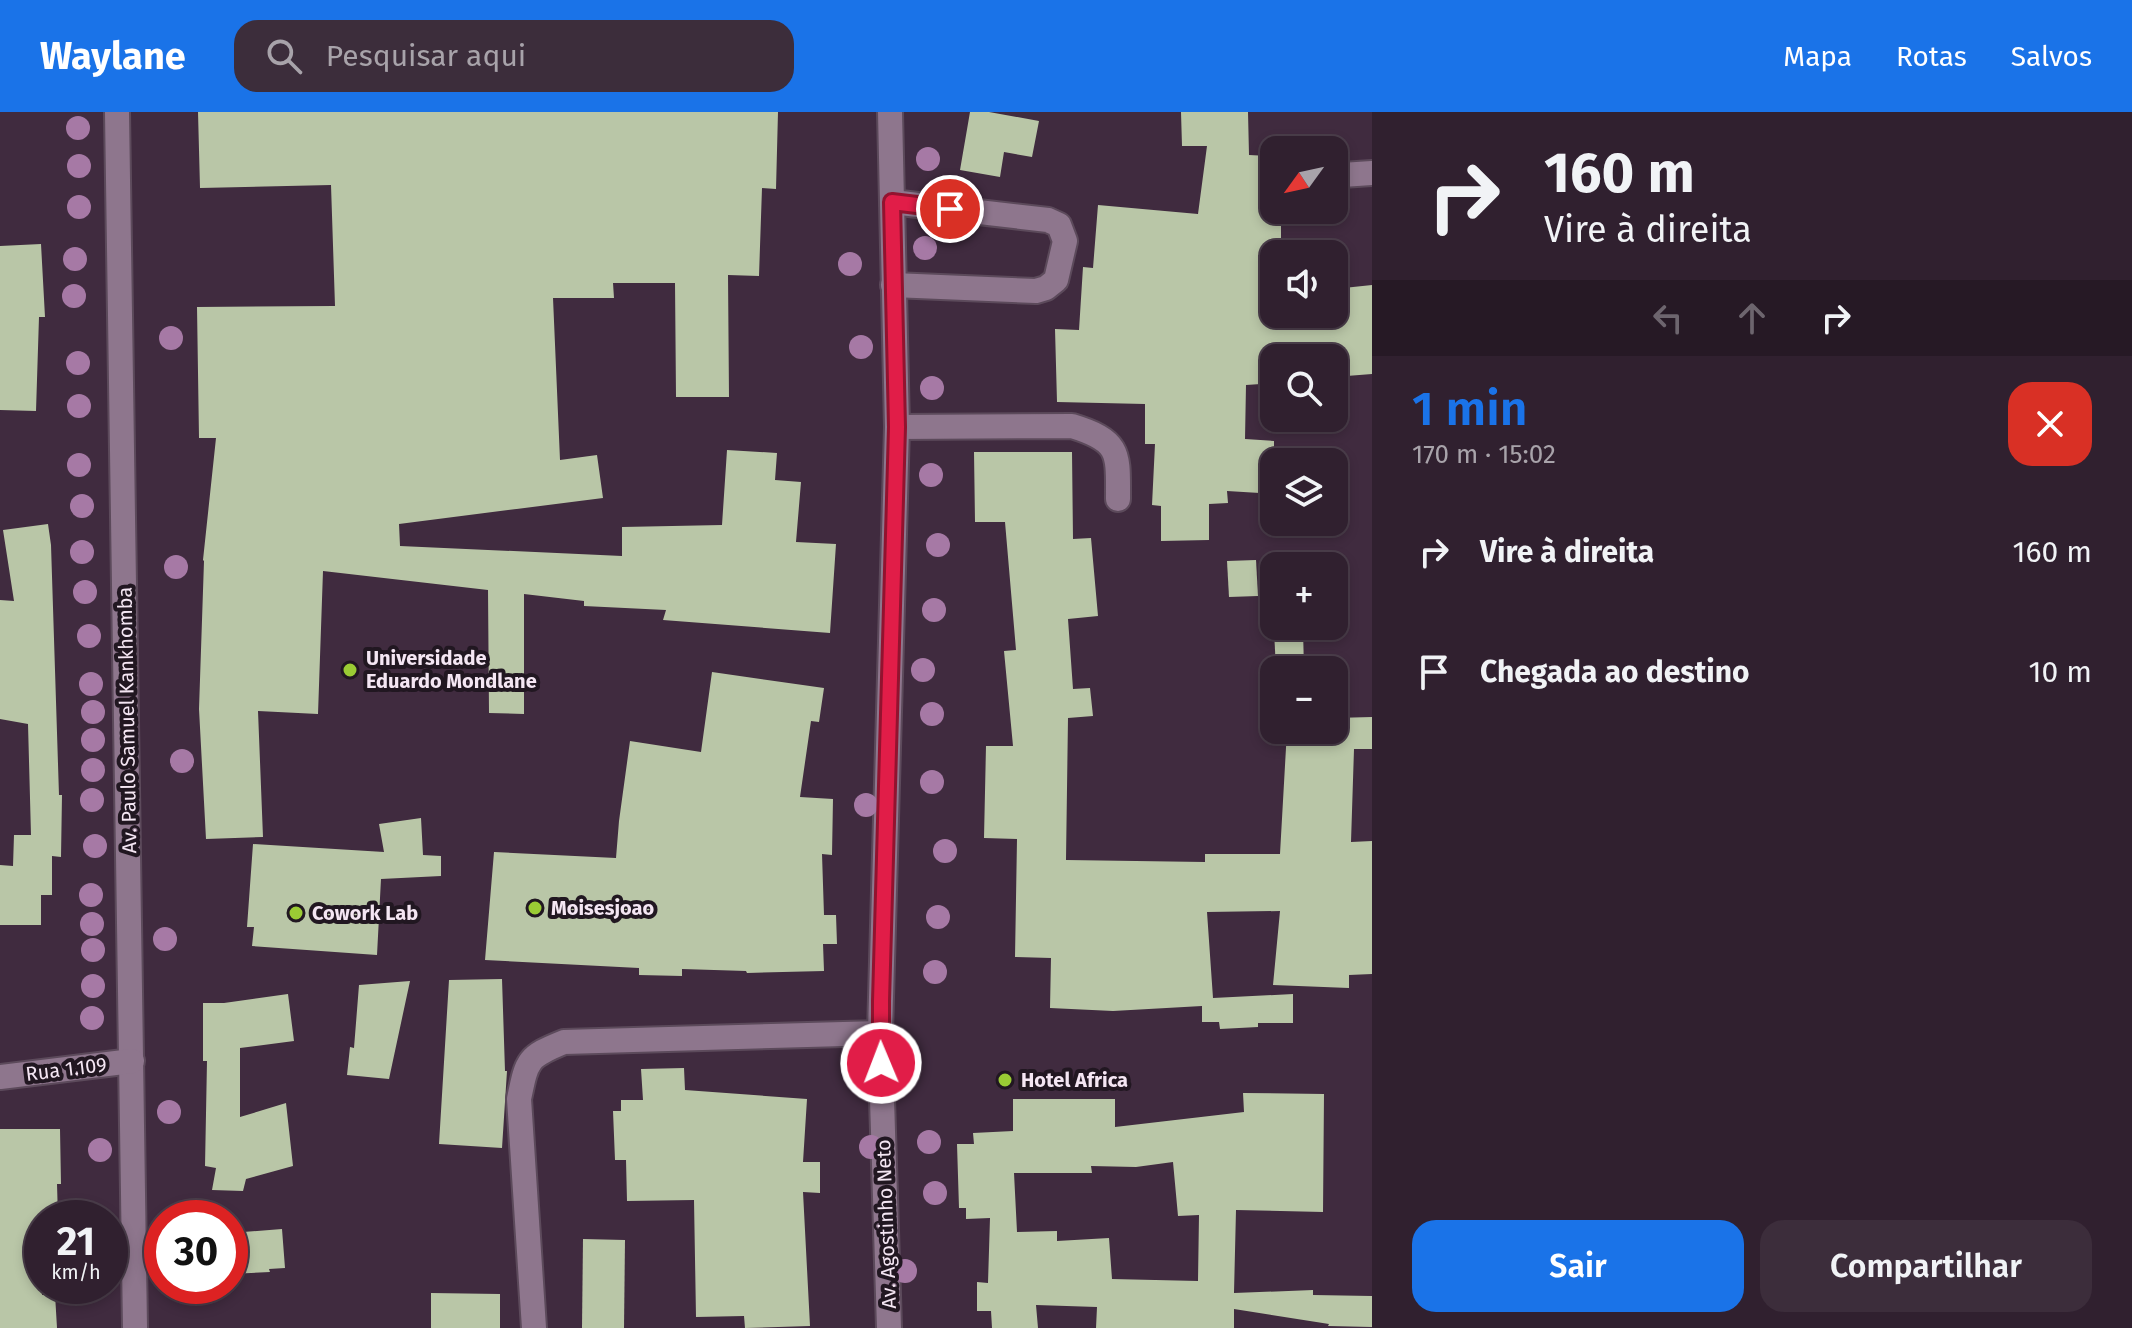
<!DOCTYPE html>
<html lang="pt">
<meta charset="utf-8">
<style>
:root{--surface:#30202f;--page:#3c2d3b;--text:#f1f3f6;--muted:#a8a3aa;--line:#4b3e4b;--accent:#1a73e8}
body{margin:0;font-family:"Fira Sans",sans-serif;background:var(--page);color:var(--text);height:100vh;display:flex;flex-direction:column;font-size:30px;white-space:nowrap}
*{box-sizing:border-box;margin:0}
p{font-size:26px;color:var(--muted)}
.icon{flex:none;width:44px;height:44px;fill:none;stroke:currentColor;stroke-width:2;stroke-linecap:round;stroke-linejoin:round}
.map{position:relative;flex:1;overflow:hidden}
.details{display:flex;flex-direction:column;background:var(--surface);width:760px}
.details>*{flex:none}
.hud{background:#30202f;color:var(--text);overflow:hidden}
.needle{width:52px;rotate:237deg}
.buttons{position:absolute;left:1260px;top:24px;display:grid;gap:16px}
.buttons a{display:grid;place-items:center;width:88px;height:88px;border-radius:16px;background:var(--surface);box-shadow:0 4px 12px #0003,0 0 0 2px var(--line);font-size:40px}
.speed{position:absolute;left:24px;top:1088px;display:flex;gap:16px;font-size:40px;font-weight:700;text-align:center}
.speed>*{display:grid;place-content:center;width:104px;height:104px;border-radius:50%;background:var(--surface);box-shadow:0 4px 12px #0003,0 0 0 2px var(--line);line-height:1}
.speed small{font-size:20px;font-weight:400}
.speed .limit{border:12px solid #d22;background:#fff;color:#111}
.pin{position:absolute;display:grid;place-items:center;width:68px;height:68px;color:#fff;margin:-34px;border:4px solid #fff;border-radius:50%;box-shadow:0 2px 8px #0007}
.me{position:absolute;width:88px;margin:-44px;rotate:359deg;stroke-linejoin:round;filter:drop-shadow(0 0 6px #0008)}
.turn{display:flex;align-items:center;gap:28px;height:168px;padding:0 40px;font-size:36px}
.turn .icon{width:104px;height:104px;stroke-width:2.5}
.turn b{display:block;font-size:56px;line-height:68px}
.lanes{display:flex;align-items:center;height:76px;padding:0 40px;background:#0003;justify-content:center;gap:40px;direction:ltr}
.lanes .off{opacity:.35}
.round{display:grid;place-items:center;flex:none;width:84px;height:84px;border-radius:24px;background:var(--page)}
.head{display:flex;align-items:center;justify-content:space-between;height:136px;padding:0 40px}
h1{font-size:48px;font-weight:600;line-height:60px;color:var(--accent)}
.button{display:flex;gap:16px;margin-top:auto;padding:16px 40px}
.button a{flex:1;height:92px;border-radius:24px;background:var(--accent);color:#fff;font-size:32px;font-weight:600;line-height:92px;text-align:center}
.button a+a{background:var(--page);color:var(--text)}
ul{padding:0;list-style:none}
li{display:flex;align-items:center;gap:24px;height:120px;padding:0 40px}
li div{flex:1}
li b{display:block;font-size:30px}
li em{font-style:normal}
header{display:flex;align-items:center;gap:48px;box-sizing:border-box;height:112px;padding:0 40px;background:var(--accent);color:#fff}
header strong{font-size:38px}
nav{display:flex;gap:44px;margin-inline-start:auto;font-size:28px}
.search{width:560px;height:72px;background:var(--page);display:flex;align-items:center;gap:20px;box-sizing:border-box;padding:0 28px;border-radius:24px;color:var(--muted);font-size:30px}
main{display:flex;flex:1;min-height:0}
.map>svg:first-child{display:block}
.building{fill:#b9c6a7;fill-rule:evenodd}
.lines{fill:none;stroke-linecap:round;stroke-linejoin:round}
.minor-casing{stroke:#5c4a5b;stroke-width:28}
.minor{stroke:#8e768d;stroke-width:24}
.tree{fill:#a679a5}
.route-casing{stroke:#92132f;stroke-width:20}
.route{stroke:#e11d48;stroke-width:14}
.poi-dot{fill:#9acb34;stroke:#211721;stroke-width:3}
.labels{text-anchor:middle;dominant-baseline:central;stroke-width:8;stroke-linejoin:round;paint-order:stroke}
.poi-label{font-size:20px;font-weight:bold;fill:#f4e6f3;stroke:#211721;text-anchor:start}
.street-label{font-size:20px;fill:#f4e6f3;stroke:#211721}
</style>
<header>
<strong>Waylane</strong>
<div class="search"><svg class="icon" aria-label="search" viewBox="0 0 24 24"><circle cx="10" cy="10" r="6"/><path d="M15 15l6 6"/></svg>Pesquisar aqui</div>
<nav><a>Mapa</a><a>Rotas</a><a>Salvos</a></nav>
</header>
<main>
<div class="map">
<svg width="1372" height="1216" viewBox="0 0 1372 1216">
<rect width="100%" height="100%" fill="#402b3f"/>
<!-- building -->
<g class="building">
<polygon points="198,0 778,0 776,77 762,76 759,164 728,163 729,285 676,285 675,171 613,171 614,186 553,186 560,348 597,343 603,386 399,412 400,434 622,444 622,415 722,413 727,338 777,341 775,368 801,370 796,430 836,432 830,521 663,508 666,498 584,494 584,489 524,482 524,602 489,601 488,478 323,459 318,602 258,599 263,725 206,727 199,597 204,449 203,448 216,326 199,326 197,195 335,194 331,73 200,76"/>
<polygon points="970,0 989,0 1039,9 1032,45 1004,40 1000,65 960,58"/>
<polygon points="1181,0 1248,0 1249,43 1269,44 1268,88 1274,88 1274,98 1281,98 1281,142 1274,142 1274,202 1334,202 1334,177 1372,173 1372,262 1334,265 1334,246 1274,246 1274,271 1246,273 1245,327 1274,329 1274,382 1227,379 1228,391 1209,392 1209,428 1161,429 1161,394 1152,393 1155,332 1145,332 1145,292 1057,290 1055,217 1079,218 1083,155 1093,156 1098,93 1198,102 1207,34 1182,34"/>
<polygon points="41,132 45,205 39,205 36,299 0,298 0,134"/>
<polygon points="974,340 1072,340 1073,427 1091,426 1098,504 1068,507 1073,577 1090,576 1093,604 1068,606 1066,748 1205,750 1205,742 1280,742 1287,618 1334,618 1334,606 1372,605 1372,637 1354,637 1351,730 1372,729 1372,862 1349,863 1349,876 1273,873 1280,799 1207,800 1213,886 1293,882 1293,911 1258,911 1258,915 1220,917 1219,910 1202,910 1202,894 1113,899 1050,896 1051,846 1015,845 1017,727 984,726 986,634 1013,634 1004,539 1016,538 1005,410 975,410"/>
<polygon points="48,412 51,433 59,683 62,683 61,745 52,744 52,783 41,783 41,813 0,813 0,753 13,754 14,723 31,723 28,612 0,607 0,488 14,489 3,418"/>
<polygon points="1256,448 1258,484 1229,485 1227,449"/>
<polygon points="1303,517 1304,558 1276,558 1274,518"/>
<polygon points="712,560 824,576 819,610 811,609 800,685 833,687 832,743 822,742 824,803 836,803 837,832 823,832 824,859 747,861 746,859 682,857 682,864 639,863 639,856 485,848 494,740 616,746 619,709 630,629 701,640"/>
<polygon points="421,706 423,743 441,744 441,764 381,767 377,843 252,834 254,815 247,815 253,732 384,740 379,712"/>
<polygon points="502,867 505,959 507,959 502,1036 439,1032 449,868"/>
<polygon points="410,869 389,967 347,963 350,935 354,936 359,873"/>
<polygon points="288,882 294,929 240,936 240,1005 286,991 293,1054 246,1067 243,1079 212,1078 216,1056 205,1054 207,949 203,949 203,891 224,891"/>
<polygon points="684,956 685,978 807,987 803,1050 820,1050 820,1081 803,1080 810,1214 745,1216 744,1204 696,1205 694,1088 627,1089 626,1048 615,1048 613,999 621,999 621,988 643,988 641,957"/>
<path d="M1243 981 1324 982 1323 1100 1236 1098 1234 1181 1313 1178V1183L1372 1184V1215L1328 1214 1329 1212 1234 1197V1216H1096L1097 1195 1036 1193 1038 1216H992L991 1199H977V1170L988 1171 990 1106 966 1107V1096H959L957 1032H974L973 1021 1013 1019V987H1115V1015L1244 1000ZM1173 1050 1178 1104 1199 1103 1198 1169 1112 1167 1109 1126 1057 1129V1119L1017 1120 1014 1061H1092L1091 1054 1136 1055Z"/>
<polygon points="0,1017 60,1017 61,1072 57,1072 58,1106 42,1106 42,1183 55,1182 57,1216 0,1216"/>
<polygon points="282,1117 285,1156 269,1157 270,1160 230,1162 230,1121"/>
<polygon points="583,1127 625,1128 624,1216 582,1216"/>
<polygon points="431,1181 500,1182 500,1216 431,1216"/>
</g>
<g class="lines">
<defs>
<g id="minor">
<polyline points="117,0 135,1216"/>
<polyline points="1342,63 1372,61"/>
<polyline points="892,90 1048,108 1059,113 1065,129 1056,168 1046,176 1036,179 893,173"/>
<path d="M897 315 1072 314C1121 329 1118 341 1118 387"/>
<polyline points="0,965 132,949"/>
<path d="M534 1216 519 987C527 948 527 945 564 930L880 921"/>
<polyline points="889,1216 880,921 897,315 890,0"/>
</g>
</defs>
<!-- minor casing -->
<use href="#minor" class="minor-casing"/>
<!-- minor -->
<use href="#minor" class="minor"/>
</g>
<!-- trees -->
<g class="tree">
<circle cx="78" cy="16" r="12"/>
<circle cx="928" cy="47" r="12"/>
<circle cx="79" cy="54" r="12"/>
<circle cx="79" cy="95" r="12"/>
<circle cx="925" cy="136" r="12"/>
<circle cx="75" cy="147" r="12"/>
<circle cx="850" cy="152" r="12"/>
<circle cx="74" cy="184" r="12"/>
<circle cx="171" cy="226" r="12"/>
<circle cx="861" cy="235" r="12"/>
<circle cx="78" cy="251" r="12"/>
<circle cx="932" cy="276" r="12"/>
<circle cx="79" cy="294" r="12"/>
<circle cx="79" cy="353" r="12"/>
<circle cx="931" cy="363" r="12"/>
<circle cx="82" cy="394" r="12"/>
<circle cx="938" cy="433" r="12"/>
<circle cx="82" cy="440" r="12"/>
<circle cx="176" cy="455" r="12"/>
<circle cx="85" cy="480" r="12"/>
<circle cx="934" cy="498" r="12"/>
<circle cx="89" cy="524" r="12"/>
<circle cx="923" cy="558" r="12"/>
<circle cx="91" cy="572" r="12"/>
<circle cx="93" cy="600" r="12"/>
<circle cx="932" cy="602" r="12"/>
<circle cx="93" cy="628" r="12"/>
<circle cx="182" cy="649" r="12"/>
<circle cx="93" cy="658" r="12"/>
<circle cx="932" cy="670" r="12"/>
<circle cx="92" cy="688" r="12"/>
<circle cx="866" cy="693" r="12"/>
<circle cx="95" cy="734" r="12"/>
<circle cx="945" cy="739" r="12"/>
<circle cx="91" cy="783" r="12"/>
<circle cx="938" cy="805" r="12"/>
<circle cx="92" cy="812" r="12"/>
<circle cx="165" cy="827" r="12"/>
<circle cx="93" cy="838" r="12"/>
<circle cx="935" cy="860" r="12"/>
<circle cx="93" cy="874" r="12"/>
<circle cx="92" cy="906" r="12"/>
<circle cx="860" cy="963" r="12"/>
<circle cx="169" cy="1000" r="12"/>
<circle cx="929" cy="1030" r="12"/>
<circle cx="871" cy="1035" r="12"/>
<circle cx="100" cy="1038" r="12"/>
<circle cx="935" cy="1081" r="12"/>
<circle cx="905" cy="1159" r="12"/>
</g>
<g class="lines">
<defs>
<polyline id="route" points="881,951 881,889 897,315 892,90 950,97"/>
</defs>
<!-- route casing -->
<use href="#route" class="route-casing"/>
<!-- route -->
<use href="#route" class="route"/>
</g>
<!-- markers -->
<g class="poi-dot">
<circle cx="350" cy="558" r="8"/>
<circle cx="535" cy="796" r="8"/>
<circle cx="296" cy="801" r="8"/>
<circle cx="1005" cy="968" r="8"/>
</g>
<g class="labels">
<!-- poi labels -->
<g class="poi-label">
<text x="366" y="546">Universidade<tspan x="366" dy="23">Eduardo Mondlane</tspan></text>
<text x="551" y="796">Moisesjoao</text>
<text x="312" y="801">Cowork Lab</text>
<text x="1021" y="968">Hotel Africa</text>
</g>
<!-- street labels -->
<g class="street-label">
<text transform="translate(127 608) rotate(-91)">Av. Paulo Samuel Kankhomba</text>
<text transform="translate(66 957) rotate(-7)">Rua 1.109</text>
<text transform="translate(886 1112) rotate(-92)">Av. Agostinho Neto</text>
</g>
</g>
</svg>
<div class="buttons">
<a><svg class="needle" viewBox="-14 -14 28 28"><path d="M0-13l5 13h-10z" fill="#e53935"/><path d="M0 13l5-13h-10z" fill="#a8a3aa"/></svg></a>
<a><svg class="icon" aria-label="sound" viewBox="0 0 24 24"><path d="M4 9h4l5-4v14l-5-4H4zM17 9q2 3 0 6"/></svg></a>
<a><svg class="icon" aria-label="search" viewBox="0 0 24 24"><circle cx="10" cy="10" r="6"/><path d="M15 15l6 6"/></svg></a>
<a><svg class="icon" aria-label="layers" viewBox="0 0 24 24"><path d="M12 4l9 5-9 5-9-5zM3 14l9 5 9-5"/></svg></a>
<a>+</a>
<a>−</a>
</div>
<div class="speed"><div>21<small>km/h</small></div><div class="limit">30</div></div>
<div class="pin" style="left:950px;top:97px;background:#d93025"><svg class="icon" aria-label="arrive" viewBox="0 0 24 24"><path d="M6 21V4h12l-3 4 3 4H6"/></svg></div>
<svg class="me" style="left:881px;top:951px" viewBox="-20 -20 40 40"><circle r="17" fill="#e11d48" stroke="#fff" stroke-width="3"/><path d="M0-11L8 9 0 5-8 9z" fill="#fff"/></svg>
</div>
<section class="details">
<div class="hud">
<div class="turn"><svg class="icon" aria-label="right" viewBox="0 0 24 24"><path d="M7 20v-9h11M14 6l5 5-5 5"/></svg><div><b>160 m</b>Vire à direita</div></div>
<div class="lanes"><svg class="icon off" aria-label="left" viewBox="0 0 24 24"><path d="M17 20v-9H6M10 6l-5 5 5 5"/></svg><svg class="icon off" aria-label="ahead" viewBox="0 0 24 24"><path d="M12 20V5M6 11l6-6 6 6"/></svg><svg class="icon" aria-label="right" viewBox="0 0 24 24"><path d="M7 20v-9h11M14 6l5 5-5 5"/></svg></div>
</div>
<div class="head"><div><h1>1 min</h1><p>170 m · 15:02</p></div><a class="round" style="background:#d93025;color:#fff"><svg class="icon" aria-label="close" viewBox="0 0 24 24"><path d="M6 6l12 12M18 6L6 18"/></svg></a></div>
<ul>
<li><svg class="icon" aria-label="right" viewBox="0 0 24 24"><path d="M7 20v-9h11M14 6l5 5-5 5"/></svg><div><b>Vire à direita</b></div><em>160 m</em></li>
<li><svg class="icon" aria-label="arrive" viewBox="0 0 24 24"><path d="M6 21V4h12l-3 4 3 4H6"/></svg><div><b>Chegada ao destino</b></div><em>10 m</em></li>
</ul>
<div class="button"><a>Sair</a><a>Compartilhar</a></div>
</section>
</main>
